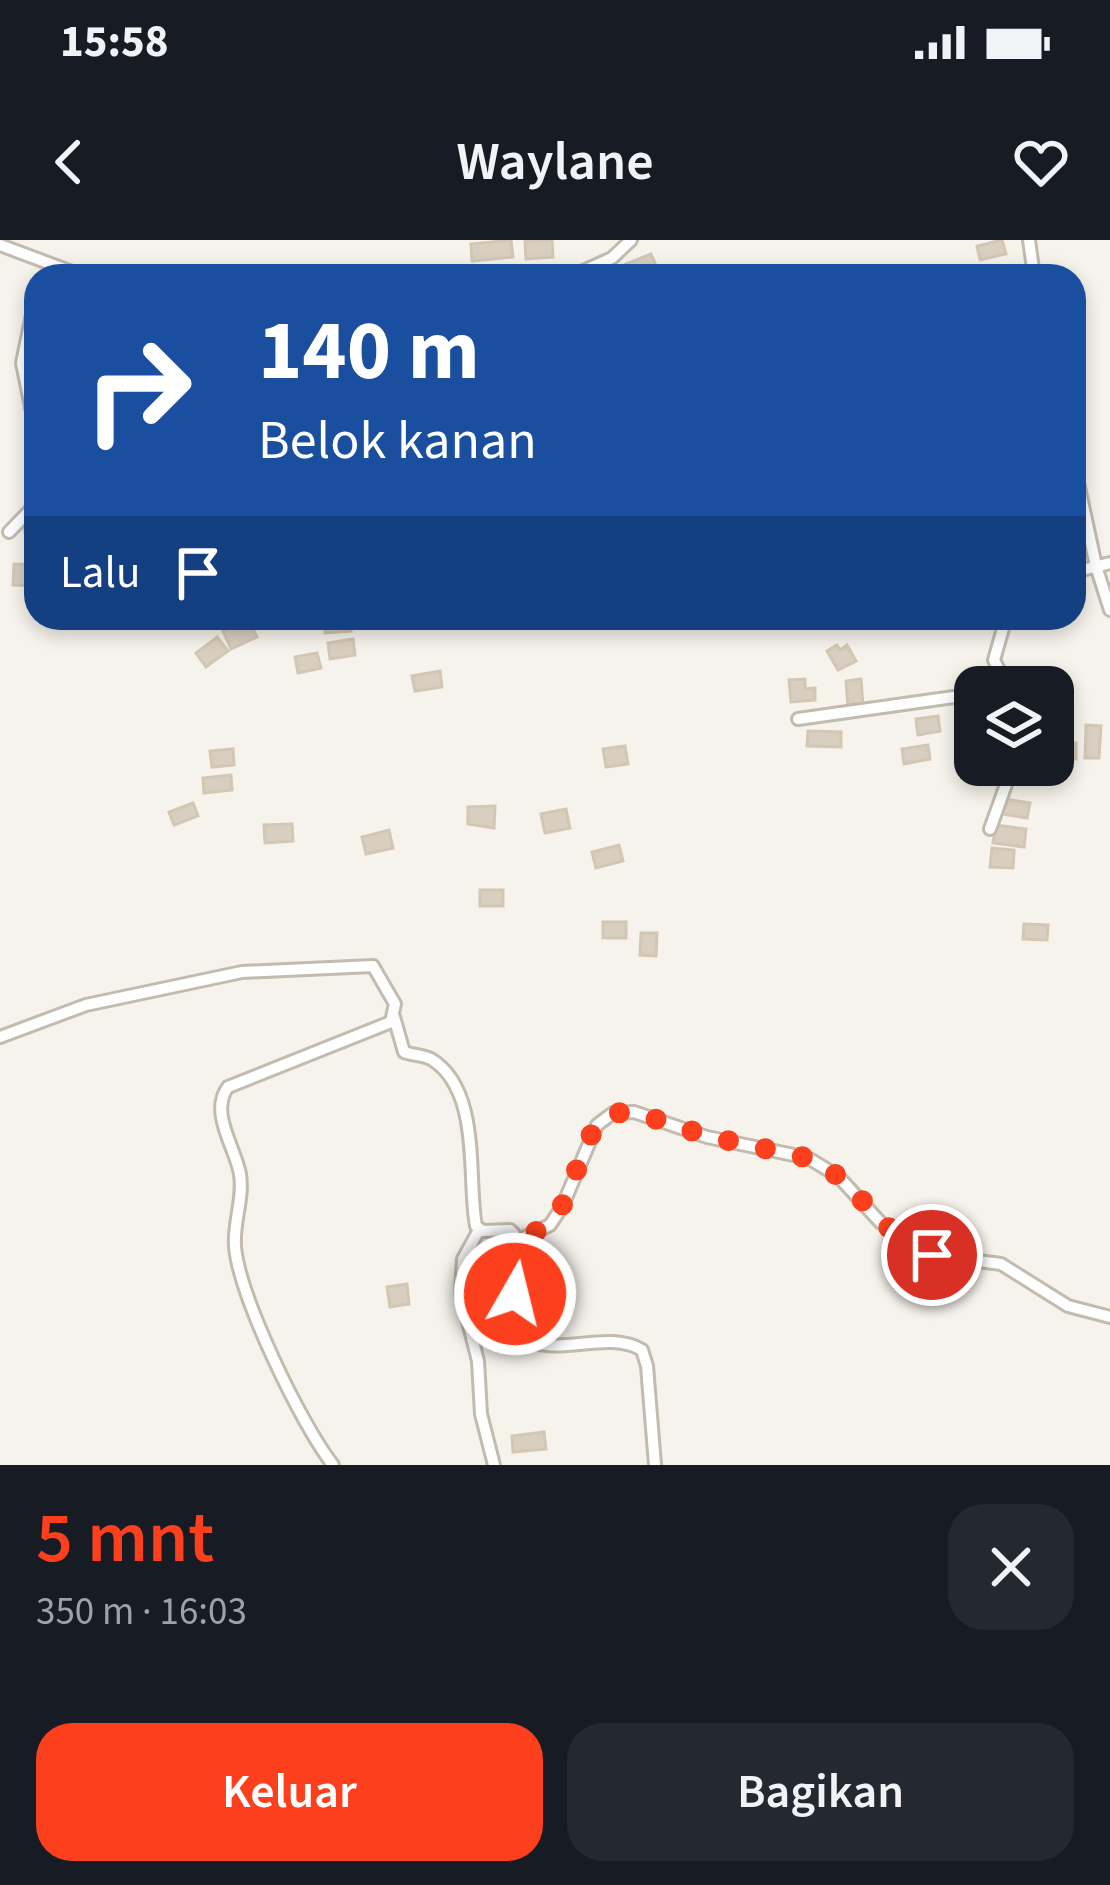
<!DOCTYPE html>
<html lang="id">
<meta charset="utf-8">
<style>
:root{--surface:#171b24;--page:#242831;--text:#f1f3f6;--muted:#9ea1a6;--accent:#fc3f1d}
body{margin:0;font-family:"Source Sans 3",sans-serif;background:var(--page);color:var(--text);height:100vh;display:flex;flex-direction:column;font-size:45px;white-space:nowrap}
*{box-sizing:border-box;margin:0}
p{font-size:39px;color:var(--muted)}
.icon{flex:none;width:66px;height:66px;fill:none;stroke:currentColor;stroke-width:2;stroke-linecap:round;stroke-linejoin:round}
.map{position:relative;height:1225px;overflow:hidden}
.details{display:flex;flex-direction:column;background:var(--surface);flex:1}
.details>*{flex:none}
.top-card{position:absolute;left:24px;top:24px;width:1062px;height:366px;border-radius:36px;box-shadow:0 6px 18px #0003;background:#1a4fa0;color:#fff;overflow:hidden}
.tools{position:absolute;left:954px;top:426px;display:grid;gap:24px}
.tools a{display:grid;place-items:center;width:120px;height:120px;border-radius:24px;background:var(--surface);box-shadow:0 6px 18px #0003;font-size:60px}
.pin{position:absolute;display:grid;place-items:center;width:102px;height:102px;color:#fff;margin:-51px;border:6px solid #fff;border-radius:50%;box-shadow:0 3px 12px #0007}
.me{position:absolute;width:132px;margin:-66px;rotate:8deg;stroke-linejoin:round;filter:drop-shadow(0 0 9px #0008)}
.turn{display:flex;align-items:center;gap:42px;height:252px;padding:0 36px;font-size:54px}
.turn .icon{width:156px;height:156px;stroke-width:2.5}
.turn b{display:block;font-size:84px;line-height:102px}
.then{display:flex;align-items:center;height:114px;padding:0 36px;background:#0003;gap:24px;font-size:45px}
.round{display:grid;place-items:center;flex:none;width:126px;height:126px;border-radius:36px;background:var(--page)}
.summary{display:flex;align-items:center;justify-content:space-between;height:204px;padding:0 36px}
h1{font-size:72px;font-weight:600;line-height:90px;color:var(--accent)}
.cta{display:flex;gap:24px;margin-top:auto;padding:24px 36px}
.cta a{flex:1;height:138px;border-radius:36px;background:var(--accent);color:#fff;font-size:48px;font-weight:600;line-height:138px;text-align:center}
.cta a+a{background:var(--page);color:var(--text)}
.status{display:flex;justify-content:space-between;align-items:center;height:84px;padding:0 60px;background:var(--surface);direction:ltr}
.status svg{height:33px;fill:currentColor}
header{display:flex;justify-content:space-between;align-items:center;height:156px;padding:0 36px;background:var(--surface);font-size:54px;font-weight:600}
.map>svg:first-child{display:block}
.building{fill:#d8cfc1;stroke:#d3c7b4;stroke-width:3}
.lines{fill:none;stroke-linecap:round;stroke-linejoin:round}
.minor-casing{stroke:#c2bbae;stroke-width:16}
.minor{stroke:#fff;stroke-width:10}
.route{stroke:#fc3f1d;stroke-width:21;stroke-dasharray:0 37.8}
</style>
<div class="status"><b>15:58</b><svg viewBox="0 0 49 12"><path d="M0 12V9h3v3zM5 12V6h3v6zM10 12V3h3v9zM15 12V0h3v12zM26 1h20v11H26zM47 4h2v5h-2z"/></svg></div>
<header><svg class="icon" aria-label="back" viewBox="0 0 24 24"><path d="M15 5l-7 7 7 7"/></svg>Waylane<svg class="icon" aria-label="heart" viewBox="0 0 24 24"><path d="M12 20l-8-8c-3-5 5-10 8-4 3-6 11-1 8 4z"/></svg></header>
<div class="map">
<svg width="1110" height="1225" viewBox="0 0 1110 1225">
<rect width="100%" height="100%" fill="#f6f3ec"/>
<!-- building -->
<g class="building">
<polygon points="511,0 513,17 472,21 471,4"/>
<polygon points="552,0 553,17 526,19 525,1"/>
<polygon points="1002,0 1006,14 980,20 977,6"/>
<polygon points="651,14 657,28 631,36 626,24"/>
<polygon points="36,281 36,321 29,322 24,283"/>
<polygon points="14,324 36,325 36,346 13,345"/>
<polygon points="324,378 350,378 351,391 325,393"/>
<polygon points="248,379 257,397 231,409 223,391"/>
<polygon points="217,397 228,411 206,427 196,413"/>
<polygon points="353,399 355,415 330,419 328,403"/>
<polygon points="837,405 840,410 847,405 856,421 838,430 827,411"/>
<polygon points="317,413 321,428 298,433 295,417"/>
<polygon points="440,431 442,447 415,451 412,436"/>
<polygon points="805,439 805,449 815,448 815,460 791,462 789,440"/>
<polygon points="861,439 863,466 848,467 846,441"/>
<polygon points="938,476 940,491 918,495 916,479"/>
<polygon points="1086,485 1101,486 1099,518 1085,518"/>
<polygon points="808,491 841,492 841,507 807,506"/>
<polygon points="1053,502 1076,503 1076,519 1053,519"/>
<polygon points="928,505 930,519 904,524 902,509"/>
<polygon points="625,506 628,524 606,527 603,509"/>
<polygon points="233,509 234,525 212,527 210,511"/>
<polygon points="231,535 232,550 204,553 203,538"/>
<polygon points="1005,559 1030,563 1027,578 1002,574"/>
<polygon points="193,563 198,576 174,585 169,572"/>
<polygon points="495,566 494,588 468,584 468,567"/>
<polygon points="566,569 570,588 545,593 541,574"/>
<polygon points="292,584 293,601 265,603 264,585"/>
<polygon points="996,585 1026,589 1024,607 993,603"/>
<polygon points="389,590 393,608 366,614 362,597"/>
<polygon points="619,605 623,621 596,628 592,612"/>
<polygon points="992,608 1014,610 1013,628 990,627"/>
<rect x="480" y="650" width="23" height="16"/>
<rect x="603" y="682" width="23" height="16"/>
<polygon points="1024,684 1048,685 1047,700 1023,699"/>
<polygon points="641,693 657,693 656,716 640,715"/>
<polygon points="479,1020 502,1020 502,1037 479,1036"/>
<polygon points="407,1044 409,1064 390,1067 387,1047"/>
<polygon points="544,1192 546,1209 513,1212 512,1196"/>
</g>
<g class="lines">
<defs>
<g id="minor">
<polyline points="1029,0 1034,36"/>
<polyline points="0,5 83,36"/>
<polyline points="572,36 612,18 631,0"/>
<polyline points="36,55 22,123 36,192"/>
<polyline points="1074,224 1096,326 1110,370"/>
<polyline points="9,292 36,264"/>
<polyline points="1074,332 1110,323"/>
<polyline points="1006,378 994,420 1007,447"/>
<polyline points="798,479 975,454"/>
<polyline points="990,589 1013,525"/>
<path d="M394 777 404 812C412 815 423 815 431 819 482 850 467 940 476 986L483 991 510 990 514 994V1075L519 1095C554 1121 605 1088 642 1110L647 1126 655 1225"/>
<path d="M0 797 86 765 242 732 373 726 395 764 391 782 228 847C209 872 235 907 240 934 244 959 233 982 235 1007 240 1058 301 1184 333 1225"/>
<polyline points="479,990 463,1019 461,1054 478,1121 481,1174 494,1225"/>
<polyline points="515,1002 550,985 562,967 597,885 613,873 634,872 707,897 808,918 838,936 880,982 917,1009 932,1015 1001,1024 1068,1066 1110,1077"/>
</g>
</defs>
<!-- minor casing -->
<use href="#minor" class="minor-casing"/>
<!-- minor -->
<use href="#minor" class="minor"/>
</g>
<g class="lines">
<!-- route -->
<path class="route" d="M515 1054V1002C581 975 564 937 597 885L614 873 634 872 707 896 808 918 838 936 898 997 932 1015"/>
</g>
</svg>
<div class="tools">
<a><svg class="icon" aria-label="layers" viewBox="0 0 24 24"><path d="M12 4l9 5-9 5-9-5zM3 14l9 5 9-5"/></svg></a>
</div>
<div class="pin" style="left:932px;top:1015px;background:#d93025"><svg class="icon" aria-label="arrive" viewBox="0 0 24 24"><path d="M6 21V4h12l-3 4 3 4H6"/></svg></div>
<svg class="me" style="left:515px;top:1054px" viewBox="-20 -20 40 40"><circle r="17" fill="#fc3f1d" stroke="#fff" stroke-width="3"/><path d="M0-11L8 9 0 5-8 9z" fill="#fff"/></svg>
<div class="top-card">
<div class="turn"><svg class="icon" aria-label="right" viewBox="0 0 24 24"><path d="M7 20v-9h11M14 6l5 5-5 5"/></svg><div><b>140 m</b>Belok kanan</div></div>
<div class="then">Lalu<svg class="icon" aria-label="arrive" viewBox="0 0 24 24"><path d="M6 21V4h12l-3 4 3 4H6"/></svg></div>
</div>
</div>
<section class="details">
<div class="summary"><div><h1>5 mnt</h1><p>350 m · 16:03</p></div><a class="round"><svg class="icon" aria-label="close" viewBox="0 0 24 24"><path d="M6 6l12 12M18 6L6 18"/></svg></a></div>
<div class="cta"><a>Keluar</a><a>Bagikan</a></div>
</section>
